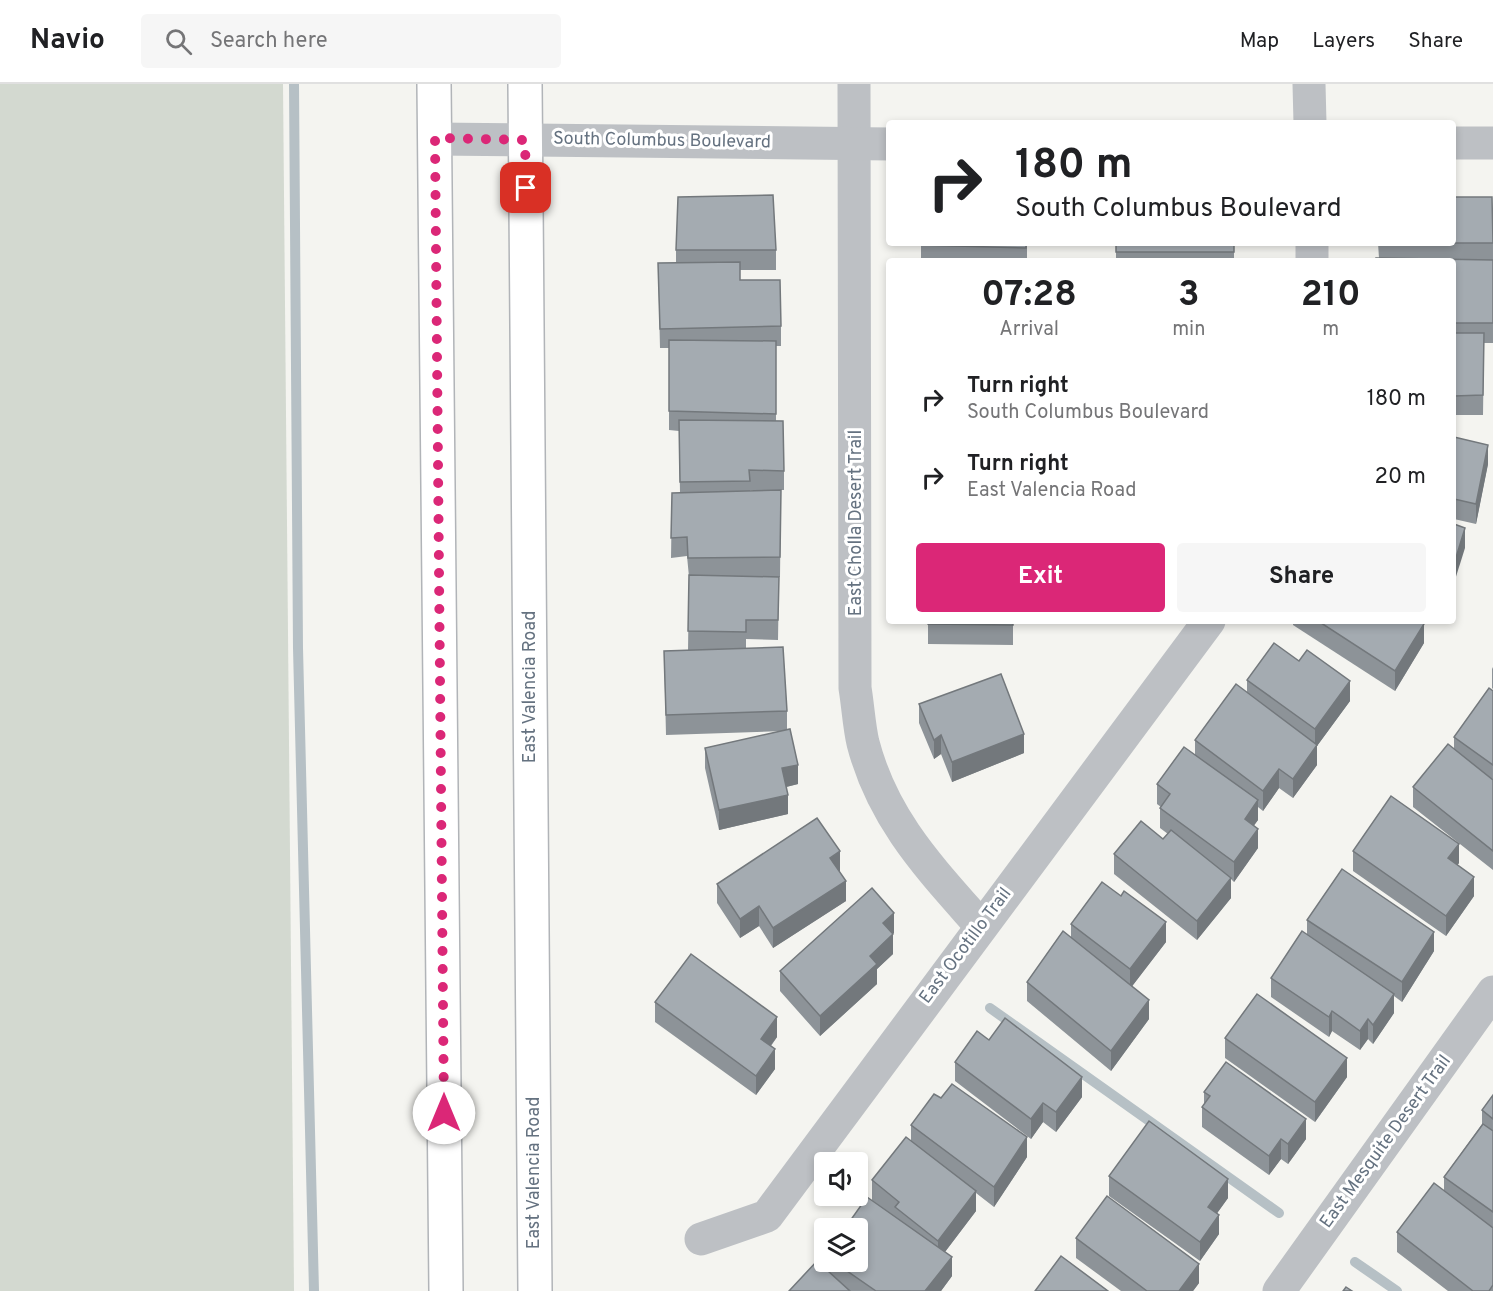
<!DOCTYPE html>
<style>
:root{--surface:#fff;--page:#f6f6f6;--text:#202124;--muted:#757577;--line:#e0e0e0;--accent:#db2777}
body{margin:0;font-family:Overpass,sans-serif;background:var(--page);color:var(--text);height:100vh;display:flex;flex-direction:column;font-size:22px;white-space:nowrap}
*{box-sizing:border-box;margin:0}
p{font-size:20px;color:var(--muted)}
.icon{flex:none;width:33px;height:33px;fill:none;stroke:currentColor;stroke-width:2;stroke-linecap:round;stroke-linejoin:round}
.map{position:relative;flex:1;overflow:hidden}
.drawer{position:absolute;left:886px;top:174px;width:570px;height:366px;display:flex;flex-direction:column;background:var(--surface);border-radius:6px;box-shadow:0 3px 9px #0003}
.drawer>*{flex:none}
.top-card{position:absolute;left:886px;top:36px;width:570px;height:126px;border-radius:6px;box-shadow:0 3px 9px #0003;background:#fff;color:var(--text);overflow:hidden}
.tools{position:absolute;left:814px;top:1068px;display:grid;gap:12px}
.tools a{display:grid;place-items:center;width:54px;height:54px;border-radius:6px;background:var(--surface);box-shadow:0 3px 9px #0003;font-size:30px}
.pin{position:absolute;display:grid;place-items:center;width:51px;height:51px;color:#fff;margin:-26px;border-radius:12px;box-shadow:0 3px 9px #0006}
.me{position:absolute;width:66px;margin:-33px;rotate:0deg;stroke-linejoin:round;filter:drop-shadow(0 0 4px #0008)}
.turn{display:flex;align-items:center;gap:21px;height:126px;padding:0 30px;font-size:27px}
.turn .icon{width:78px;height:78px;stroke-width:2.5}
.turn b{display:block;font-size:42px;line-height:51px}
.eta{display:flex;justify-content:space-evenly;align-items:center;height:102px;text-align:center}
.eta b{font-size:36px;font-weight:700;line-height:42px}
.primary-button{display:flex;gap:12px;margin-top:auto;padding:12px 30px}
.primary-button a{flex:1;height:69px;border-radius:6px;background:var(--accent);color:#fff;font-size:24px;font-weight:700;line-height:69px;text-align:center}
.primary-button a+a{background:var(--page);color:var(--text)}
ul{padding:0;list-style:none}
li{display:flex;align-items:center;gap:18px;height:78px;padding:0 30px}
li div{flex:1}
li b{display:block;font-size:22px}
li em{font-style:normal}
header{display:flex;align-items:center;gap:36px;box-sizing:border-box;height:84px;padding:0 30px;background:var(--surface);border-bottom:2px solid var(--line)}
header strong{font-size:28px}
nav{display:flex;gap:33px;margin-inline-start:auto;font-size:21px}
.search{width:420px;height:54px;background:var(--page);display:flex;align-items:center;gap:15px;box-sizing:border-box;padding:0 21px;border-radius:6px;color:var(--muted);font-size:22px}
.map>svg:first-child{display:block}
.green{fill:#d3d9d0}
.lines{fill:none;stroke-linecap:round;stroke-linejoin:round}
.stream{stroke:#b6c0c5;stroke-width:10}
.primary-casing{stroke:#b1b4b8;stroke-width:36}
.minor{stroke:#bdc0c4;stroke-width:33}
.tertiary{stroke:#bdc0c4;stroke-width:33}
.primary{stroke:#fff;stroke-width:33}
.wall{fill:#8d9398}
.shaded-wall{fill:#73787c}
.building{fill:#a4abb1;stroke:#73787c;stroke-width:1.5}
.route{stroke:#db2777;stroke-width:10;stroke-dasharray:0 18}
.labels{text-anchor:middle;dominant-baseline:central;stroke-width:6;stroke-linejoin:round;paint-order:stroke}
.street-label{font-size:18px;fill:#657280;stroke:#fff}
</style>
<header>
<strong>Navio</strong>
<div class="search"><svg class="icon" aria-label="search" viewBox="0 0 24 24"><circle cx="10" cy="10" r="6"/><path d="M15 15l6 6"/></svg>Search here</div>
<nav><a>Map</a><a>Layers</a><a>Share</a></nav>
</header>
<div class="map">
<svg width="1493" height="1207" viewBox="0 0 1493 1207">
<rect width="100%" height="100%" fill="#f4f4f0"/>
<!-- green -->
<polygon class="green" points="0,0 283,0 294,1207 0,1207"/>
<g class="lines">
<!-- stream -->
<g class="stream">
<polyline points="294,0 298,564 314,1207"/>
<polyline points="990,924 1279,1129"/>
<polyline points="1355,1178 1397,1207"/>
</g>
<defs>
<g id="primary">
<polyline points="434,0 446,1207"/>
<polyline points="525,0 535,1207"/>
</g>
</defs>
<!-- primary casing -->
<use href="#primary" class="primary-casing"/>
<!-- minor -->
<g class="minor">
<path d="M854 0 855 604C858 622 859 642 863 659 883 736 930 784 980 841"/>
<polyline points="1309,0 1310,39"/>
<polyline points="1312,159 1312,177"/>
<polyline points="701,1155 767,1132 1209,537"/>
<polyline points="1279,1207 1493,908"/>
</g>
<!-- tertiary -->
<g class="tertiary">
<polyline points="435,55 890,60"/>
<polyline points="1454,59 1493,59"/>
</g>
<!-- primary -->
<use href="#primary" class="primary"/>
</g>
<!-- wall -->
<g class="wall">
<polygon points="1493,139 1493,259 1484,259 1483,331 1454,331 1454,177 1379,174 1378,159 1454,159"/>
<rect x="921" y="159" width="106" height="18"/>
<rect x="1116" y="159" width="118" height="18"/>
<polygon points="676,166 776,166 776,186 740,186 740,196 781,242 781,262 776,262 776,337 784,387 784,406 750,406 750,407 781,406 780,493 769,493 779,493 778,556 746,555 746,565 787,627 787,646 798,700 786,703 788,730 719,746 705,684 705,664 784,647 666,651 664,567 688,567 689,493 687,472 671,474 672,409 680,409 679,347 669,346 669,264 660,264 658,179 676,179"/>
<polygon points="1454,353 1488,380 1476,440 1454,435"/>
<polygon points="928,537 1013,537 1013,561 928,560"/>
<polygon points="1293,537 1420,537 1424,559 1395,607 1293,541"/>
<polygon points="1493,583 1493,605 1492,604 1492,585"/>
<polygon points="1247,596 1350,617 1317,662 1317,681 1293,714 1279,704 1263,727 1258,723 1258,736 1254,741 1258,764 1234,798 1231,795 1231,814 1197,856 1114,790 1114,770 1163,755 1168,750 1160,744 1160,724 1161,723 1157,720 1157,700 1195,670 1195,656 1247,609"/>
<polygon points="1493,607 1493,786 1413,723 1413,703 1454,665 1454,653"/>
<polygon points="919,620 1024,669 952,698 941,670 934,675 919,639"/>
<polygon points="1353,767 1459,779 1457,781 1474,812 1446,852 1353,787"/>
<polygon points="839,787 846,817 773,864 759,842 740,854 717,819 717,800 840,787"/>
<polygon points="1307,836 1434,867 1402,918 1394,912 1394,929 1373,960 1368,955 1360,966 1332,947 1329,953 1271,913 1271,894 1307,851"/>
<polygon points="1071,840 1166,858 1132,902 1149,935 1111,987 1027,917 1027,898 1071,853"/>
<polygon points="894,849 892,850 893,870 877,885 877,900 820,952 780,907 780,887"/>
<polygon points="655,918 777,953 771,962 775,985 756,1011 655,938"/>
<polygon points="1225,954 1347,993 1315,1038 1225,974"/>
<polygon points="989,956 1082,1013 1056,1048 1043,1038 1031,1055 955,997 955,978"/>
<polygon points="1204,1008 1306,1055 1288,1080 1281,1075 1269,1091 1202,1043 1202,1023 1204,1021"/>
<polygon points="1493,1011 1493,1207 1448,1207 1397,1168 1397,1148 1444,1106 1444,1093 1482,1040 1482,1026"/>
<polygon points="911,1041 1027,1073 994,1123 976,1109 976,1127 945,1168 952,1192 941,1207 789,1207 826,1185 826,1178 858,1178 878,1121 872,1116 872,1096 911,1056"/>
<polygon points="1109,1092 1228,1114 1217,1129 1219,1150 1200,1177 1109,1112"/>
<polygon points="1076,1154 1199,1199 1193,1207 1121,1207 1076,1174"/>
</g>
<!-- shaded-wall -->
<g class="shaded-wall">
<polygon points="1488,361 1488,380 1476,440 1476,420"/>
<polygon points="1465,444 1465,464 1454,499 1454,480"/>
<polygon points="1424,540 1424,559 1395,607 1395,587"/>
<polygon points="1350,597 1350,617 1317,662 1317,681 1293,714 1293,695 1315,664 1315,645"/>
<polygon points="1024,650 1024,669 952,698 952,678"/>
<polygon points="941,651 941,670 934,675 934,656"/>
<polygon points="798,681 798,700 782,704 782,684"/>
<polygon points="1279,685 1279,704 1263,727 1263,707"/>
<polygon points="788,711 788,730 719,746 719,726"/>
<polygon points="1258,716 1258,736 1245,754 1245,735"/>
<polygon points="1258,745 1258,764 1234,798 1234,778"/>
<polygon points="1459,760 1459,779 1448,794 1448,774"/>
<polygon points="840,767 840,787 830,793 830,774"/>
<polygon points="1474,793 1474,812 1446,852 1446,832"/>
<polygon points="1231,794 1231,814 1197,856 1197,837"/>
<polygon points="846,797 846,817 773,864 773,844"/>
<polygon points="759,822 759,842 740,854 740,835"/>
<polygon points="894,829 894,849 883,858 883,839"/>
<polygon points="1166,838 1166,858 1130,905 1130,885"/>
<polygon points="1434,848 1434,867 1402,918 1402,898"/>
<polygon points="893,850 893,870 877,885 877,900 820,952 820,932 870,872"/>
<polygon points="1394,910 1394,929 1373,960 1373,941"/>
<polygon points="1149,916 1149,935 1111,987 1111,967"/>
<polygon points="1332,927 1332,947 1329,953 1329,933"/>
<polygon points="777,933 777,953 761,974 761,955"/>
<polygon points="1368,935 1368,955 1360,966 1360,947"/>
<polygon points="775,965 775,985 756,1011 756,992"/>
<polygon points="1347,974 1347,993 1315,1038 1315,1018"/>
<polygon points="1082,993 1082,1013 1056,1048 1056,1028"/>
<polygon points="1043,1019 1043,1038 1031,1055 1031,1035"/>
<polygon points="1306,1035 1306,1055 1288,1080 1288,1060"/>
<polygon points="1027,1053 1027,1073 994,1123 994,1103"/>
<polygon points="1281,1055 1281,1075 1269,1091 1269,1072"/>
<polygon points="1228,1095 1228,1114 1208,1142 1208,1123"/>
<polygon points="976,1107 976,1127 938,1177 938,1157"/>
<polygon points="1219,1131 1219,1150 1200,1177 1200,1158"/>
<polygon points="952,1173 952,1192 941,1207 925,1207"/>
<polygon points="1199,1180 1199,1199 1193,1207 1179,1207"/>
</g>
<!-- building -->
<g class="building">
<polygon points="773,111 776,166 676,166 678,113"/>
<polygon points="1454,113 1492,113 1493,159 1441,159 1454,159"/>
<polygon points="921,159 1026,159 1026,164 921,161"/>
<rect x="1116" y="159" width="118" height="9"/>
<polygon points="1376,174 1493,176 1493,239 1454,239 1454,177 1376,177"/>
<polygon points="740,178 740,196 780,196 781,242 660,245 658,179"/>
<polygon points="1454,249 1484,249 1483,311 1454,312"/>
<polygon points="669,256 776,257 776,330 669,327"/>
<polygon points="679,336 783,337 784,387 749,386 750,397 680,398"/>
<polygon points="1454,353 1488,361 1476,420 1454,415"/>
<polygon points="781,406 780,473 688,474 687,453 671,454 672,409"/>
<polygon points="1454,440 1465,444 1454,480"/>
<polygon points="689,491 779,493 778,536 746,536 746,548 688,547"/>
<polygon points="928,537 1013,537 1013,541 928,540"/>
<polygon points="1318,537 1420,537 1424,540 1395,587"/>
<polygon points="1274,559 1299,577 1307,566 1350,597 1315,645 1247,596"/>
<polygon points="783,563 787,627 666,631 664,567"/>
<polygon points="1001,590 1024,650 952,678 941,651 934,656 919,620"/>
<polygon points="1236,600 1317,661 1293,695 1279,685 1263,707 1195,656"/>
<polygon points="1489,604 1493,607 1493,681 1454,653"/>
<polygon points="790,645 798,681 782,684 788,711 719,726 705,664"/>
<polygon points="1448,660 1493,696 1493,767 1413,703"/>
<polygon points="1184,663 1258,716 1245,735 1258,745 1234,778 1160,724 1170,710 1157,700"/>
<polygon points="1391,712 1459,760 1448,774 1474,793 1446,832 1353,767"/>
<polygon points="817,734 840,767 830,774 846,797 773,844 759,822 740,835 717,800"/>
<polygon points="1141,737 1163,755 1171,746 1231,794 1197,837 1114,770"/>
<polygon points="1342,785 1434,848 1402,898 1307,836"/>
<polygon points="1102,798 1121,812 1124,807 1166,838 1130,885 1071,840"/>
<polygon points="872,804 894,829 883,839 893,850 870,872 877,880 820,932 780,887"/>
<polygon points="1063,847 1149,916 1111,967 1027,898"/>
<polygon points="1302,847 1394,910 1373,941 1368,935 1360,947 1332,927 1329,933 1271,894"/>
<polygon points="691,870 777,933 761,955 775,965 756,992 655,918"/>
<polygon points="1257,910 1347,974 1315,1018 1225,954"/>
<polygon points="1005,934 1082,993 1056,1028 1043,1019 1031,1035 955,978 977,947 989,956"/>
<polygon points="1226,978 1306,1035 1288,1060 1281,1055 1269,1072 1202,1023 1210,1012 1204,1008"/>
<polygon points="952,1000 1027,1053 994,1103 911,1041 934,1010 941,1014"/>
<polygon points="1493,1011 1493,1035 1482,1026"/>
<polygon points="1149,1037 1228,1095 1208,1123 1219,1131 1200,1158 1109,1092"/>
<polygon points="1483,1040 1493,1047 1493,1128 1444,1093"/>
<polygon points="906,1053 976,1107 938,1157 895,1123 899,1118 872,1096"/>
<polygon points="1434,1099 1493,1144 1493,1201 1489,1207 1473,1207 1397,1148"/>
<polygon points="1107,1112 1199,1180 1179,1207 1147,1207 1076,1154"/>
<polygon points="867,1113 952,1173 925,1207 876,1207 834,1178 858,1178 858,1144 845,1144"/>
<polygon points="1061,1172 1108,1207 1035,1207"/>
<polygon points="817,1177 850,1207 789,1207"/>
<polygon points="1346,1203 1352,1207 1343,1207"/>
</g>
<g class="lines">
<!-- route -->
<polyline class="route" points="444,1029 435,54 525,56 526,104"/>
</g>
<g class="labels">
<!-- street labels -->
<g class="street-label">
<text transform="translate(662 57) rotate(1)">South Columbus Boulevard</text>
<text transform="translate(856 439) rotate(-90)">East Cholla Desert Trail</text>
<text transform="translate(530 603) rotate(-90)">East Valencia Road</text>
<text transform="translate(966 862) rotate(-53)">East Ocotillo Trail</text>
<text transform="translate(1386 1058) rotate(-54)">East Mesquite Desert Trail</text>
<text transform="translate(534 1089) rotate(-90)">East Valencia Road</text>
</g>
</g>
</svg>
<div class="tools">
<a><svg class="icon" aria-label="sound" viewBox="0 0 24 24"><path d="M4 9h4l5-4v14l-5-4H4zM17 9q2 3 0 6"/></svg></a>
<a><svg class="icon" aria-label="layers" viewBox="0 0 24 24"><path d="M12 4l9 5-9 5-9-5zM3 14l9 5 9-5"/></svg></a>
</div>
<div class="pin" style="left:526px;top:104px;background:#d93025"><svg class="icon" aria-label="arrive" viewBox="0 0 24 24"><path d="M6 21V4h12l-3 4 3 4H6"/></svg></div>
<svg class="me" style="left:444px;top:1029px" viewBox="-20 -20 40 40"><circle r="19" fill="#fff"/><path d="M0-13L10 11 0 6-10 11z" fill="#db2777"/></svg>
<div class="top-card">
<div class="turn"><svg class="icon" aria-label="right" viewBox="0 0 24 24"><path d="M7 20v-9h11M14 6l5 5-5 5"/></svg><div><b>180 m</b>South Columbus Boulevard</div></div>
</div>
<section class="drawer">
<div class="eta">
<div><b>07:28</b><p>Arrival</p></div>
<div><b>3</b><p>min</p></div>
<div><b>210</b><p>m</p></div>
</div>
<ul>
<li><svg class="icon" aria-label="right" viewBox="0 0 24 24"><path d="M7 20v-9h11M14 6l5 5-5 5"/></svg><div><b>Turn right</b><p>South Columbus Boulevard</p></div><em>180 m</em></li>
<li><svg class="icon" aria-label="right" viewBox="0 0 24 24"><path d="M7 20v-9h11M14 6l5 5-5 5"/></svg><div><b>Turn right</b><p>East Valencia Road</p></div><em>20 m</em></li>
</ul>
<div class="primary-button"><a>Exit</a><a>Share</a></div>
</section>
</div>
